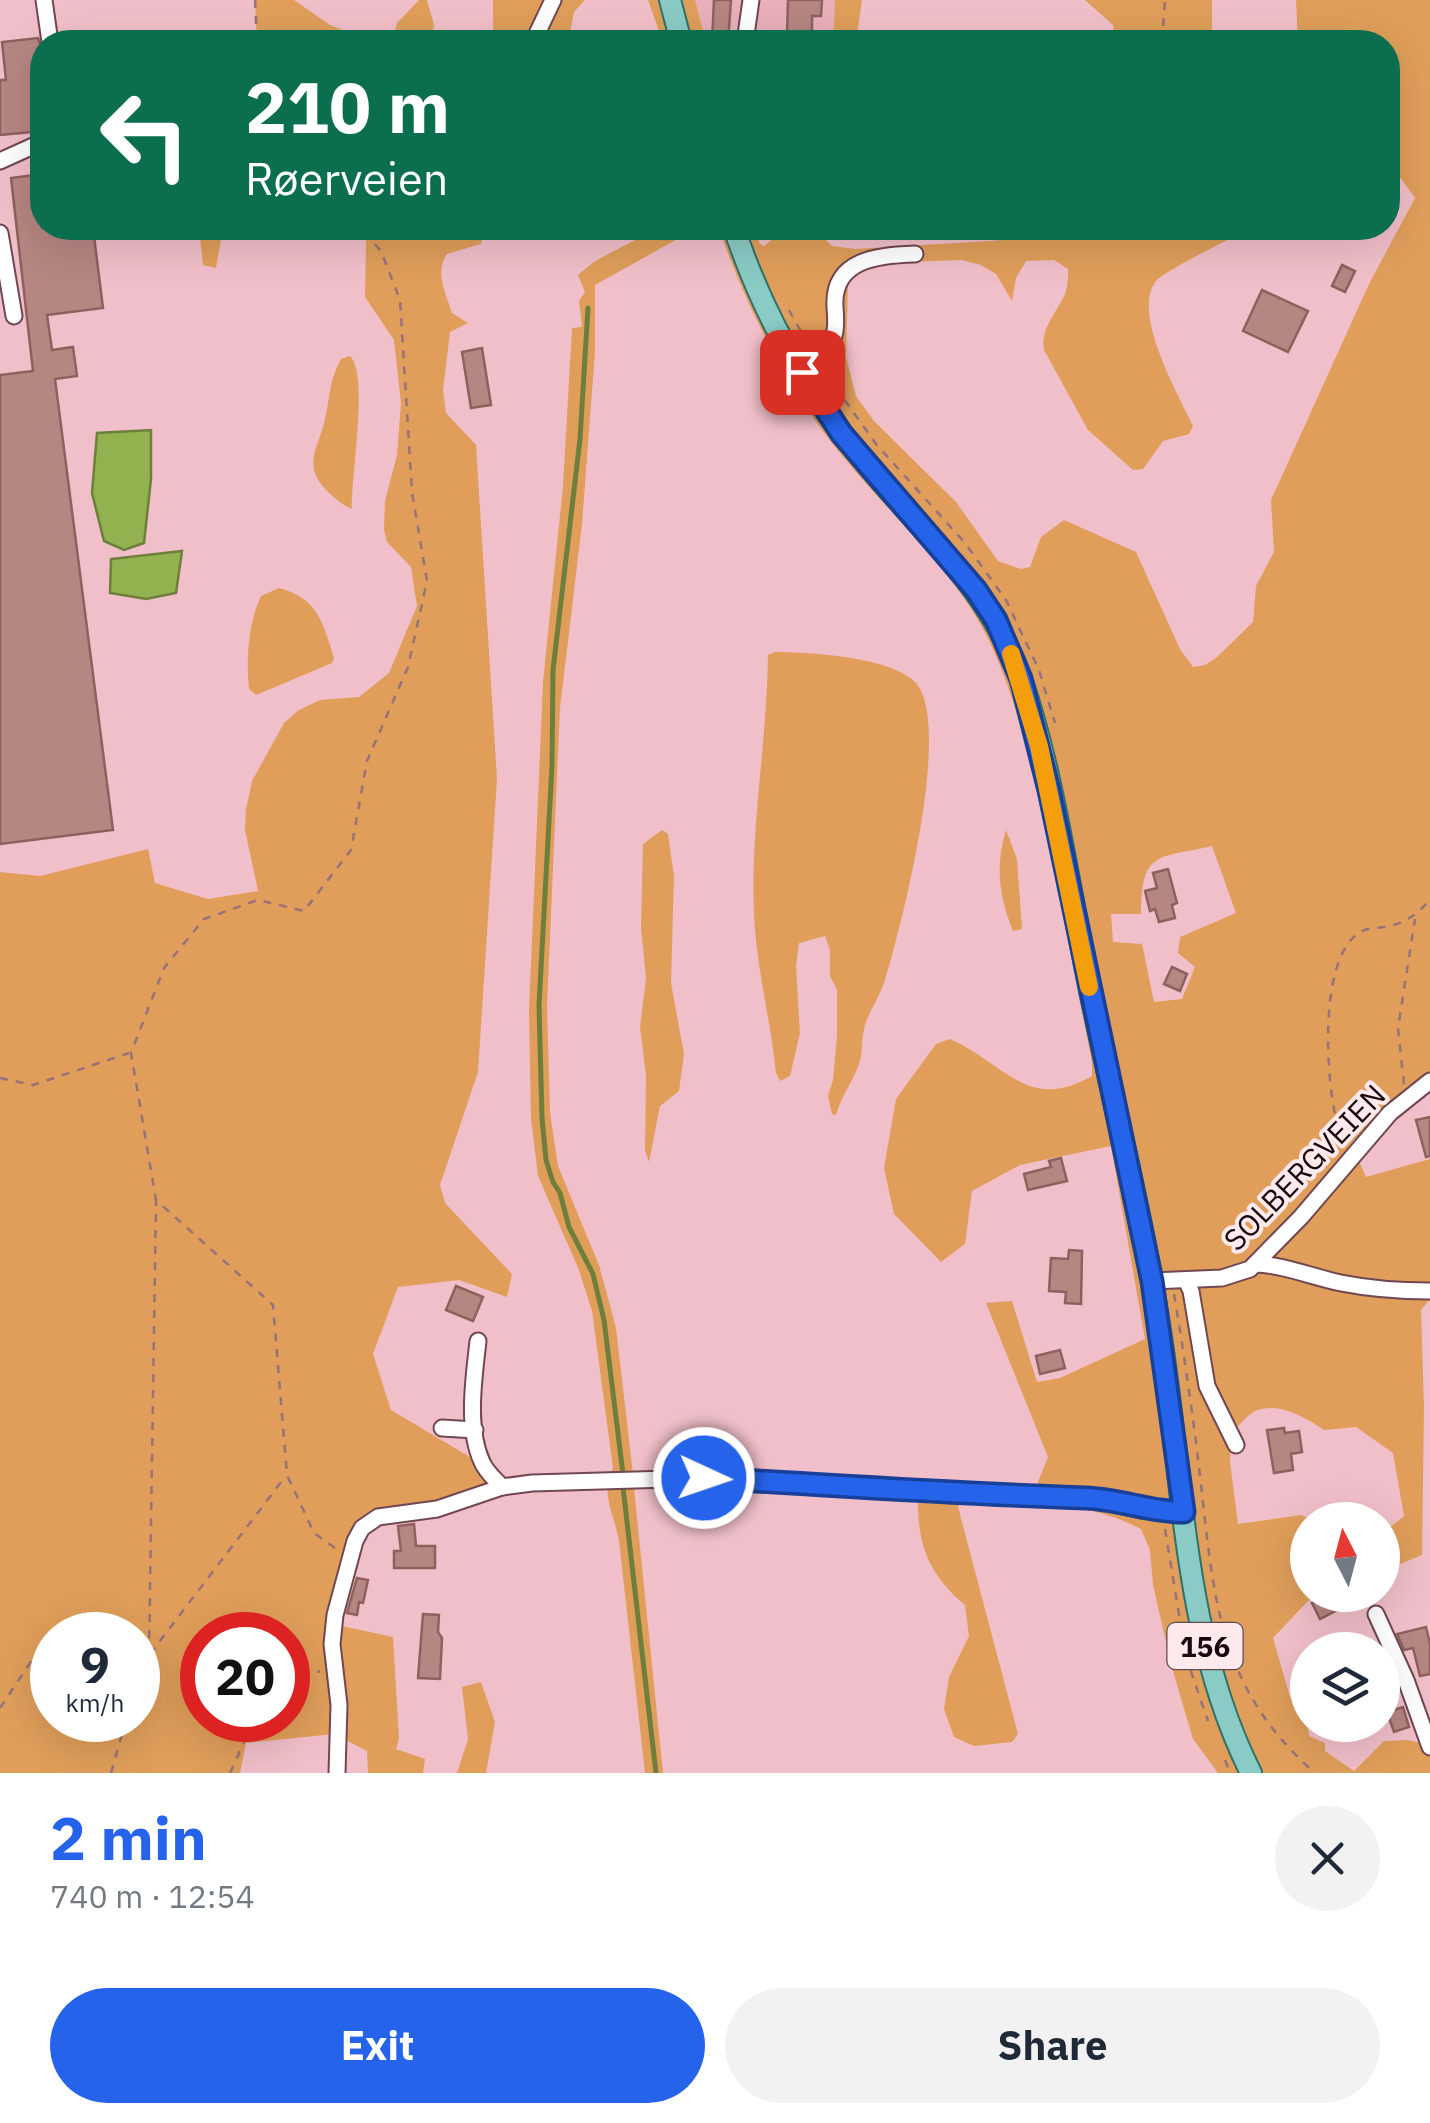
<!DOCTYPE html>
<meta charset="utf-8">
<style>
:root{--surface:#fff;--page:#f2f2f3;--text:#1f2937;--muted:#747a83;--accent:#2563eb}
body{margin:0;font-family:"IBM Plex Sans",sans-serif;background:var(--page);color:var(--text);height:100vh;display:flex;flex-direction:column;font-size:38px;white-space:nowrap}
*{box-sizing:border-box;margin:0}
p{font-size:32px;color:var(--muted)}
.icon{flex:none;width:55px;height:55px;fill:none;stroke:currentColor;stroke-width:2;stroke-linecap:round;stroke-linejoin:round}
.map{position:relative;height:1773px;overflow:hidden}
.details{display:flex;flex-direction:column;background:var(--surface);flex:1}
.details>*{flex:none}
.guide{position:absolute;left:30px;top:30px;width:1370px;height:210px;border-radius:40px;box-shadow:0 10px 40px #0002;background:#0b6e4f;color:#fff;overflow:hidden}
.needle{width:65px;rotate:354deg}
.controls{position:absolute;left:1290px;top:1502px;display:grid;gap:20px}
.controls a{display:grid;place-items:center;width:110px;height:110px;border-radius:50%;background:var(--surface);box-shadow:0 10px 40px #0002;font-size:50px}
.speed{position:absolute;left:30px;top:1612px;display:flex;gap:20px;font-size:50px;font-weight:700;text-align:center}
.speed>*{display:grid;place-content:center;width:130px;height:130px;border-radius:50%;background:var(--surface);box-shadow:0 10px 40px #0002;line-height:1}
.speed small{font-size:25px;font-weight:400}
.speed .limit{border:15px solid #d22;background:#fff;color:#111}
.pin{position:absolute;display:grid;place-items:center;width:85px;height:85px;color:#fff;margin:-42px;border-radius:20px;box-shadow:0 5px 15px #0006}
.me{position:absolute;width:110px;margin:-55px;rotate:93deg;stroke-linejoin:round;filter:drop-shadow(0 0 8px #0008)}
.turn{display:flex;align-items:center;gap:35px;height:210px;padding:0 50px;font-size:45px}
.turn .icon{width:130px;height:130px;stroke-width:2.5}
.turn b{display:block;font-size:70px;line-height:85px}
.round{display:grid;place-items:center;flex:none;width:105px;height:105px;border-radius:52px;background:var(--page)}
.overview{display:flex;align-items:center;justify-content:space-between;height:170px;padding:0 50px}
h1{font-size:60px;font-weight:700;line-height:75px;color:var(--accent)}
.button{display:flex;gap:20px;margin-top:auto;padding:20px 50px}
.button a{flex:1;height:115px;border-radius:60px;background:var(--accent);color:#fff;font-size:40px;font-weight:700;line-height:115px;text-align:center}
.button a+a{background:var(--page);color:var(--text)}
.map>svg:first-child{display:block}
.built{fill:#e9b0bb}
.green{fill:#e09e5a;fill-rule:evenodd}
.water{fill:#91b24f;stroke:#6d7f3b;stroke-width:2.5}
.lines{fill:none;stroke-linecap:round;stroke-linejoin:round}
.stream{stroke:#6d7f3b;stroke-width:5}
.building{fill:#b68682;stroke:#8e615d;stroke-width:2.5}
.minor-casing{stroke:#714751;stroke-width:19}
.major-casing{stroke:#30716b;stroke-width:24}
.path{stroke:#96727a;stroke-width:2.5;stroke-dasharray:8 8;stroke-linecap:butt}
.minor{stroke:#fff;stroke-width:15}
.major{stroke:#8bcbc5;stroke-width:20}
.route-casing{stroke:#184099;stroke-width:25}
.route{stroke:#2563eb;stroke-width:18}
.slow{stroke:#f59e0b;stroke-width:18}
.labels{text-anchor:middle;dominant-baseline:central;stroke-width:8;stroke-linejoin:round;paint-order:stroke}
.shield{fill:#fee9ed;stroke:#5e4c50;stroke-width:2.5}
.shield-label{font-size:28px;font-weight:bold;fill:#19090d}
.street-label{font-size:30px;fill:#19090d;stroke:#fee9ed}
</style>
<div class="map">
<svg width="1430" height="1773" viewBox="0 0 1430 1773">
<rect width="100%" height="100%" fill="#f1bfc9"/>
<!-- built -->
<polygon class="built" points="695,0 835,0 833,42 706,42"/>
<!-- green -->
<g class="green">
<polygon points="255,0 294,0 330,25 348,32 350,42 257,42"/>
<polygon points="419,0 427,0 434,25 432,42 392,42 397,23"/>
<polygon points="493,0 585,0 574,12 568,42 493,42"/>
<polygon points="648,0 695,0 706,42 663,42"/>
<polygon points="835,0 862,0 856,42 833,42"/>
<polygon points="1085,0 1212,0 1212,42 1115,42 1113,25"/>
<path d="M1296 0H1430V1072L1351 1143 1366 1177 1430 1159V1299L1421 1310 1424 1408 1422 1555 1383 1571V1533L1404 1516 1393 1453 1356 1427 1324 1430C1306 1418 1279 1401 1255 1411 1247 1415 1238 1427 1231 1433L1230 1462 1238 1524 1301 1515 1312 1520H1308V1595H1322L1308 1601 1273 1638 1290 1697 1307 1719 1309 1736 1325 1743V1751L1354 1771 1384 1741 1407 1740 1430 1745V1773H1218L1193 1739 1172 1668 1153 1585 1150 1550 1141 1529C1085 1500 1022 1501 960 1501L958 1507 1018 1734 1012 1742 974 1746 954 1737 944 1709 949 1677 969 1636 965 1605C930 1576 917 1545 918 1499 825 1492 726 1476 634 1488L663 1773H645L619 1541C615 1517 599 1490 613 1468L592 1311 579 1270 538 1176 531 1119 529 1011 543 682 563 486 572 328 582 327 579 301 585 292 578 275 595 261 658 228H757L759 243 764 246 786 228H823L824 238 832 246 855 249 990 241 1143 228H1251C1234 237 1164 271 1156 281 1131 313 1178 394 1193 426L1189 434 1163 441 1143 469 1133 470 1088 430 1044 350C1040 329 1057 312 1065 294 1068 286 1068 277 1068 269L1054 260 1026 261 1016 278 1012 301 996 274 981 265 962 260 872 263 857 271 848 285 846 357 856 396 874 421 956 502 998 561 1021 569 1030 567 1041 537 1064 520 1136 552 1180 649 1193 667 1205 665 1216 658 1253 622 1256 586 1274 552 1271 500 1369 284 1415 198 1388 161V42H1298ZM704 228 715 230 723 240C751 317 791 395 844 458 891 515 948 564 983 629 1015 690 1029 758 1044 825 1061 904 1077 984 1092 1063V1076C1027 1113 1005 1063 950 1039L936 1044 896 1099 884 1168 894 1214 941 1262 965 1244 972 1191 1020 1165 1111 1146 1145 1339 1060 1378 1037 1382 1012 1301 986 1303 1048 1457 1035 1489 749 1473 633 1474 616 1328 599 1265 558 1166 550 1113 547 1005 560 708 582 524 595 352V285L690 232ZM1212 846 1236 913 1180 937 1178 953 1195 967 1182 999 1154 1002 1142 944 1113 942 1111 914H1141C1142 850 1156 859 1212 846Z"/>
<polygon points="199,228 223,228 216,268 203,265"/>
<path d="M357 228H455L482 240 481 244 447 254C434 272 446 293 452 313L468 323 450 332 443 390 446 413 476 445 497 779 478 1072 440 1185 445 1203 512 1274 507 1297 459 1280 398 1287 373 1354 391 1410 480 1463 487 1487 370 1519 347 1573 337 1625 393 1637 399 1739 396 1749 425 1759 423 1773H368L367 1751 334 1734 246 1743 240 1773H0V872L40 876 148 849 155 883 208 899 258 891 245 830 246 809 252 781 284 723 299 710 320 700 359 697 389 673 417 606 411 567 387 542 384 530 385 501 397 455 401 403 394 340 365 297 366 241ZM52 1635H138V1720H52ZM202 1635H288V1720H202Z"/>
<path d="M350 356C369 374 351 477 352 509 342 505 335 498 327 491 301 464 319 448 325 419 331 394 328 384 341 359Z"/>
<path d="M279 588C318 598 323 623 334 658L332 663 256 695 249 689C246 659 248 624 261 596Z"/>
<path d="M775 652C809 652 891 657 915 682 954 722 901 928 885 980 880 997 868 1012 864 1029 861 1042 863 1056 858 1067 851 1084 841 1097 836 1115L832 1114 828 1096 833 1080 837 1036V990L830 976V950L825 936 799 943 796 966 800 1033 790 1076 780 1081 776 1073C771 1024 759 978 755 930 748 838 767 747 768 655Z"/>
<polygon points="662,830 668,834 674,876 671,983 684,1054 679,1091 660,1106 649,1162 645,1150 646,1075 640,1027 646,978 641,928 643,844"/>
<path d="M1006 830 1017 859 1022 929 1013 931C999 897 995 865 1006 830Z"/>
<polygon points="481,1682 495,1722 486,1773 457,1773 468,1739 462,1687"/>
</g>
<!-- water -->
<g class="water">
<polygon points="151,430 151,479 144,543 124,550 104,541 92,493 97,433"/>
<polygon points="182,551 176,593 146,599 110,593 111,559"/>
</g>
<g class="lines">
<!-- stream -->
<g class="stream">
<polyline points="588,308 580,439 553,670 552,766 539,1005 542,1118 546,1160 553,1182 560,1193 569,1227 593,1274 604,1320 623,1474"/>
<polyline points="623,1487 656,1773"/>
</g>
</g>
<!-- building -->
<g class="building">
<polygon points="714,0 731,0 728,42 712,42"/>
<polygon points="788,0 822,0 821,16 812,16 812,36 787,36"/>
<polygon points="38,38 42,50 42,67 36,68 42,131 0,135 0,80 6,80 2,42"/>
<polygon points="42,174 42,228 93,228 103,308 47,315 52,350 73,347 77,376 55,379 113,830 0,844 0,375 33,371 11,178"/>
<polygon points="1342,265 1355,271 1345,292 1332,286"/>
<polygon points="1262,290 1308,311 1288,352 1243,331"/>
<polygon points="482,348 491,405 471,408 462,352"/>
<polygon points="1168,869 1177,903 1172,905 1175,918 1159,922 1155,909 1150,911 1145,891 1157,888 1153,873"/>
<polygon points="1172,967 1187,974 1180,991 1164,984"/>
<polygon points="1430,1117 1430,1156 1426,1157 1416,1120"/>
<polygon points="1061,1158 1067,1181 1028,1190 1024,1174 1051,1167 1049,1161"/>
<polygon points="1069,1250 1082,1251 1081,1304 1065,1303 1066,1292 1049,1291 1051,1258 1068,1259"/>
<polygon points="456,1286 483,1297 473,1321 446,1310"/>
<polygon points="1060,1350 1065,1368 1040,1374 1036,1356"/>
<polygon points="1284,1428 1285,1433 1299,1431 1302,1452 1291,1454 1293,1470 1274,1473 1267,1430"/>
<polygon points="414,1524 416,1546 435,1546 435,1568 394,1568 394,1551 401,1551 398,1526"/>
<polygon points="357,1578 368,1580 363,1603 359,1602 357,1615 347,1613"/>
<polygon points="1328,1595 1342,1595 1347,1605 1320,1619 1312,1603"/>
<polygon points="423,1614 439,1615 438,1632 442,1638 440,1679 418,1678"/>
<polygon points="1426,1627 1430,1644 1430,1674 1420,1676 1413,1648 1404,1650 1397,1634"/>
<polygon points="1403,1707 1409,1727 1394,1732 1387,1712"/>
</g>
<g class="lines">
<defs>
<g id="minor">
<polyline points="44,0 50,42"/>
<polyline points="533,42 553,0"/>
<polyline points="745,42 751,0"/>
<polyline points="0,161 42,142"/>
<polyline points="0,233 14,316"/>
<path d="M801 372C812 365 824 357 830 346 837 333 836 321 835 307 832 259 879 255 915 254"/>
<path d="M1255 1264C1285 1265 1312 1277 1341 1283 1371 1289 1400 1291 1430 1291"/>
<polyline points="1186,1280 1191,1291 1207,1386 1236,1445"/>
<polyline points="1152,1281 1222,1278 1250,1269 1301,1217 1390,1113 1430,1081"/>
<path d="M478 1341C474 1378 466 1427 482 1462 486 1472 495 1479 502 1487"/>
<polyline points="442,1428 475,1430"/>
<polyline points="1376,1614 1406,1680 1430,1747"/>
<polyline points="337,1773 339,1705 332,1644 335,1615 355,1541 362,1528 378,1517 437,1509 502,1487 532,1483 704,1478 797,1481 899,1491 1087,1498 1141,1510 1184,1513"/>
</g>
<g id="major">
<polyline points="670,0 681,42"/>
<path d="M734 228C763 315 809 396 868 466 926 536 992 592 1022 681 1055 779 1069 889 1090 991 1115 1111 1146 1229 1163 1351 1184 1493 1185 1642 1251 1773"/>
</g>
</defs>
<!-- minor casing -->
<use href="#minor" class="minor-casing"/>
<!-- major casing -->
<use href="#major" class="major-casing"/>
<!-- path -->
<g class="path">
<polyline points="255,0 257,42"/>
<polyline points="1162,42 1165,0"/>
<polyline points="1172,232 1172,228"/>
<polyline points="789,310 809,346"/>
<polyline points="826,374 876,444 965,543 1006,600 1039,670 1055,723"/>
<polyline points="0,1078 33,1085 129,1053"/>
<polyline points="1404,1084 1398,1028 1415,919"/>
<path d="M1343 1144C1326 1102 1314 956 1362 931 1368 928 1379 928 1385 927 1406 923 1416 915 1430 900"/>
<path d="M1174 1294C1184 1354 1193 1415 1200 1476 1214 1597 1217 1687 1315 1773"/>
<polyline points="1165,1529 1186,1657 1208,1721"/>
<polyline points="335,1548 314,1533 287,1475 273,1305 156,1200 131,1053 164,968 204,919 258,900 304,911 351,850 367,761 408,667 427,581 412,492 400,300 381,251 360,228"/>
<polyline points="150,1654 285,1477"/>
<polyline points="138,1684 149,1655 156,1201"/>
<polyline points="288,1685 320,1671"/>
<polyline points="0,1708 38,1651 52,1648"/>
<polyline points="1225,1760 1230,1773"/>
<polyline points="111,1773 126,1720"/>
<polyline points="230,1773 254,1720"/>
</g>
<!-- minor -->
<use href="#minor" class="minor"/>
<!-- major -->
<use href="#major" class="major"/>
</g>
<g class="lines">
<defs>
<path id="route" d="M704 1478C832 1485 958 1494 1086 1498 1119 1499 1150 1512 1184 1512L1152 1281 1049 790 1021 679 996 620 976 590 841 433 802 372"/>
</defs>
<!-- route casing -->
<use href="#route" class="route-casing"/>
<!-- route -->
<use href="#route" class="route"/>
<!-- slow -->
<polyline class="slow" points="1011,654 1039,746 1089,987"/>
</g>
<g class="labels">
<!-- shield labels -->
<rect class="shield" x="1167.5" y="1623" width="75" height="46" rx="8"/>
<g class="shield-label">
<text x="1205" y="1646">156</text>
</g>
<!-- street labels -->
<g class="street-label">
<text transform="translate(1304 1167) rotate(-46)">SOLBERGVEIEN</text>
</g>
</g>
</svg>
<div class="controls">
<a><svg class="needle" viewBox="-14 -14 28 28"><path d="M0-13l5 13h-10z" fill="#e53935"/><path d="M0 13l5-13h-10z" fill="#747a83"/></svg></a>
<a><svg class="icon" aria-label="layers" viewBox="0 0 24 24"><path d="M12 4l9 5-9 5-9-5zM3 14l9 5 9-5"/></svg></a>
</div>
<div class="speed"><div>9<small>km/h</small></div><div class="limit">20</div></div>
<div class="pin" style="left:802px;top:372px;background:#d93025"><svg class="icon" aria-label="arrive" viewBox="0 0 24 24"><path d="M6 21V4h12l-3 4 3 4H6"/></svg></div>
<svg class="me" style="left:704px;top:1478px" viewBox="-20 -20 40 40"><circle r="17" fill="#2563eb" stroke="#fff" stroke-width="3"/><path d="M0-11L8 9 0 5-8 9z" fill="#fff"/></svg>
<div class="guide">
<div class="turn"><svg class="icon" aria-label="left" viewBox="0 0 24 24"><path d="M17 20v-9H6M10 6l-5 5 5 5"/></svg><div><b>210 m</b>Røerveien</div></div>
</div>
</div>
<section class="details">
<div class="overview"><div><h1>2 min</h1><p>740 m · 12:54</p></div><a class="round"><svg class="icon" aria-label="close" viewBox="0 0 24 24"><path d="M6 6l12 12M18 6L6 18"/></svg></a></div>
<div class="button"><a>Exit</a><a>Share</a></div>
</section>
